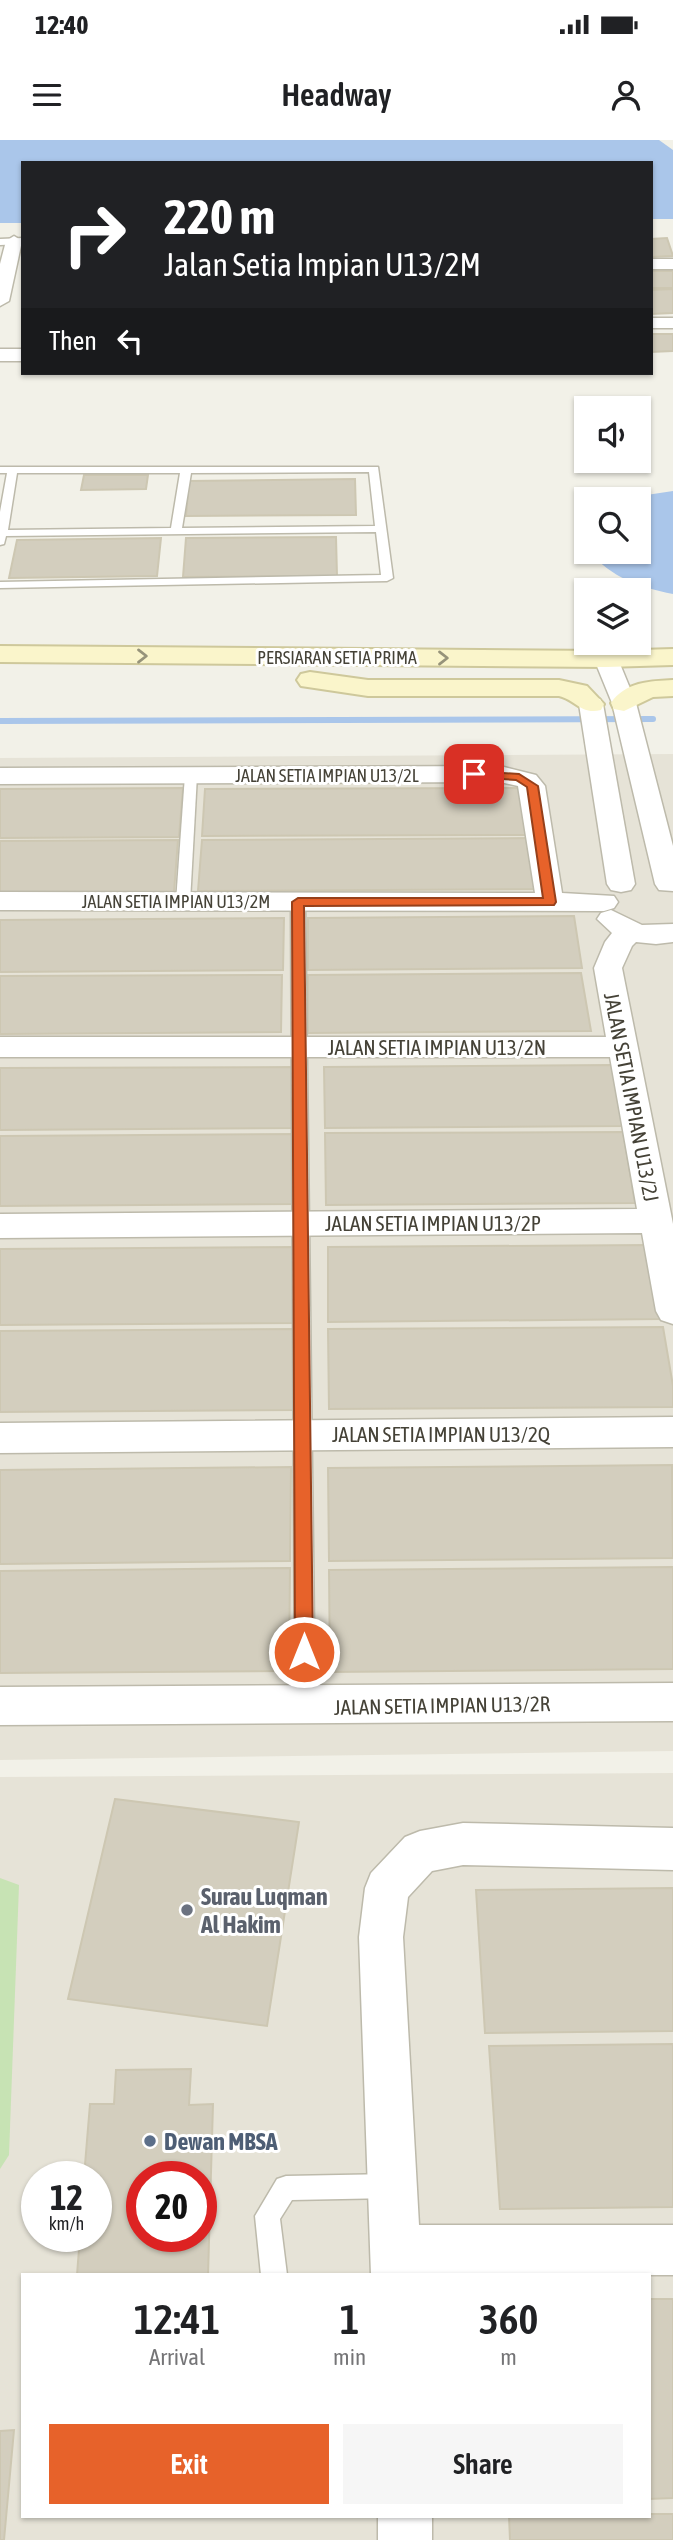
<!DOCTYPE html>
<style>
:root{--surface:#fff;--page:#f6f6f6;--text:#202124;--muted:#757577;--accent:#e7622a}
body{margin:0;font-family:"Asap Condensed",sans-serif;background:var(--page);color:var(--text);height:100vh;display:flex;flex-direction:column;font-size:26px;white-space:nowrap}
*{box-sizing:border-box;margin:0}
p{font-size:23px;color:var(--muted)}
.icon{flex:none;width:38px;height:38px;fill:none;stroke:currentColor;stroke-width:2;stroke-linecap:round;stroke-linejoin:round}
.map{position:relative;flex:1;overflow:hidden}
.sheet{position:absolute;left:21px;top:2133px;width:630px;height:245px;display:flex;flex-direction:column;background:var(--surface);border-radius:0px;box-shadow:0 2px 5px #0004}
.sheet>*{flex:none}
.hud{position:absolute;left:21px;top:21px;width:632px;height:214px;border-radius:0px;box-shadow:0 2px 5px #0004;background:#202124;color:#fff;overflow:hidden}
.controls{position:absolute;left:574px;top:256px;display:grid;gap:14px}
.controls a{display:grid;place-items:center;width:77px;height:77px;border-radius:0px;background:var(--surface);box-shadow:0 2px 5px #0004;font-size:35px}
.speed{position:absolute;left:21px;top:2021px;display:flex;gap:14px;font-size:35px;font-weight:700;text-align:center}
.speed>*{display:grid;place-content:center;width:91px;height:91px;border-radius:50%;background:var(--surface);box-shadow:0 2px 5px #0004;line-height:1}
.speed small{font-size:18px;font-weight:400}
.speed .limit{border:10px solid #d22;background:#fff;color:#111}
.pin{position:absolute;display:grid;place-items:center;width:60px;height:60px;color:#fff;margin:-30px;border-radius:14px;box-shadow:0 4px 10px #0006}
.me{position:absolute;width:77px;margin:-38px;rotate:0deg;stroke-linejoin:round;filter:drop-shadow(0 0 5px #0008)}
.turn{display:flex;align-items:center;gap:24px;height:147px;padding:0 28px;font-size:32px}
.turn .icon{width:91px;height:91px;stroke-width:2.5}
.turn b{display:block;font-size:49px;line-height:60px}
.then{display:flex;align-items:center;height:66px;padding:0 28px;background:#0003;gap:14px;font-size:26px}
.eta{display:flex;justify-content:space-evenly;align-items:center;height:119px;text-align:center}
.eta b{font-size:42px;font-weight:600;line-height:49px}
.primary-button{display:flex;gap:14px;margin-top:auto;padding:14px 28px}
.primary-button a{flex:1;height:80px;border-radius:0px;background:var(--accent);color:#fff;font-size:28px;font-weight:600;line-height:80px;text-align:center}
.primary-button a+a{background:var(--page);color:var(--text)}
.status{display:flex;justify-content:space-between;align-items:center;height:49px;padding:0 35px;background:var(--surface);direction:ltr}
.status svg{height:19px;fill:currentColor}
header{display:flex;justify-content:space-between;align-items:center;height:91px;padding:0 28px;background:var(--surface);font-size:32px;font-weight:600}
.map>svg:first-child{display:block}
.residential{fill:#e6e3d7;fill-rule:evenodd}
.green{fill:#c7e3b4}
.water{fill:#aac6ea}
.lines{fill:none;stroke-linecap:round;stroke-linejoin:round}
.stream{stroke:#aac6ea;stroke-width:6}
.building{fill:#d3cebe;stroke:#cdc7b2;stroke-width:2;fill-rule:evenodd}
.lane-casing{stroke:#bdbaab;stroke-width:3}
.street-casing{stroke:#bdbaab;stroke-width:3}
.secondary-casing{stroke:#cec89b;stroke-width:4}
.lane{fill:#fff;fill-rule:evenodd}
.street{fill:#fff;fill-rule:evenodd}
.secondary{fill:#faf5cb;fill-rule:evenodd}
.oneway{stroke:#96937a}
.route{fill:#e7622a;stroke:#96401b;stroke-width:2}
.worship-dot{fill:#6b7280;stroke:#fff;stroke-width:2.5}
.service-dot{fill:#5c6f8a;stroke:#fff;stroke-width:2.5}
.labels{text-anchor:middle;dominant-baseline:central;stroke-width:6;stroke-linejoin:round;paint-order:stroke}
.far-street-label{font-size:18px;fill:#454237;stroke:#fff}
.street-label{font-size:21px;fill:#454237;stroke:#fff}
.near-worship-label{font-size:24px;font-weight:bold;fill:#5b616d;stroke:#fff;text-anchor:start}
.near-service-label{font-size:24px;font-weight:bold;fill:#4e5e75;stroke:#fff;text-anchor:start}
</style>
<div class="status"><b>12:40</b><svg viewBox="0 0 49 12"><path d="M0 12V9h3v3zM5 12V6h3v6zM10 12V3h3v9zM15 12V0h3v12zM26 1h20v11H26zM47 4h2v5h-2z"/></svg></div>
<header><svg class="icon" aria-label="menu" viewBox="0 0 24 24"><path d="M4 6h16M4 12h16M4 18h16"/></svg>Headway<svg class="icon" aria-label="person" viewBox="0 0 24 24"><circle cx="12" cy="8" r="4"/><path d="M4 21q1-7 8-7t8 7"/></svg></header>
<div class="map">
<svg width="673" height="2400" viewBox="0 0 673 2400">
<rect width="100%" height="100%" fill="#f2f1e8"/>
<!-- residential -->
<g class="residential">
<polygon points="673,614 673,1611 0,1620 0,618"/>
<path d="M673 1633V2400H0V1637ZM37 2037H96V2096H37ZM142 2037H201V2096H142ZM23 2135H649V2376H23Z"/>
</g>
<!-- green -->
<polygon class="green" points="0,1738 19,1745 9,2015 0,2029"/>
<!-- water -->
<g class="water">
<polygon points="0,0 659,0 673,10 673,79 651,79 651,23 23,23 23,83 0,83"/>
<path d="M673 351V454C639 447 612 438 589 411H639V359H620Z"/>
</g>
<g class="lines">
<!-- stream -->
<polyline class="stream" points="0,581 653,579"/>
</g>
<!-- building -->
<g class="building">
<polygon points="667,98 673,116 651,117 651,99"/>
<rect x="651" y="131" width="22" height="17"/>
<polygon points="673,149 673,173 651,174 651,150"/>
<polygon points="651,194 673,194 673,211 651,212"/>
<polygon points="84,335 148,335 146,349 81,350"/>
<polygon points="355,339 356,375 186,376 189,341"/>
<polygon points="336,397 337,436 183,437 186,398"/>
<polygon points="161,398 157,436 9,438 17,400"/>
<polygon points="183,648 179,697 0,698 0,649"/>
<polygon points="525,648 532,695 202,696 205,649"/>
<polygon points="532,698 539,749 198,751 202,700"/>
<polygon points="178,700 174,752 0,753 0,701"/>
<polygon points="574,776 582,828 308,830 308,778"/>
<polygon points="284,778 283,830 0,832 0,780"/>
<polygon points="581,833 591,891 308,893 308,835"/>
<polygon points="282,835 281,892 0,894 0,836"/>
<polygon points="613,925 623,986 325,988 324,927"/>
<polygon points="298,927 298,988 0,990 0,928"/>
<polygon points="623,992 635,1063 326,1065 325,993"/>
<polygon points="297,994 297,1064 0,1066 0,996"/>
<polygon points="649,1105 661,1179 328,1182 328,1107"/>
<polygon points="298,1107 298,1183 0,1185 0,1109"/>
<polygon points="663,1187 673,1246 673,1267 329,1269 328,1189"/>
<polygon points="297,1189 296,1270 0,1272 0,1191"/>
<polygon points="672,1325 673,1418 329,1421 328,1328"/>
<polygon points="291,1327 290,1421 0,1424 0,1330"/>
<polygon points="673,1427 673,1529 330,1532 329,1430"/>
<polygon points="290,1428 289,1531 0,1533 0,1431"/>
<polygon points="115,1659 299,1682 267,1886 68,1859"/>
<polygon points="673,1748 673,1891 485,1893 476,1750"/>
<polygon points="673,1904 673,2067 500,2069 489,1906"/>
<path d="M191 1929 189 1965 213 1964 208 2135H77L80 2096H96V2037H84L90 1964H114L116 1930ZM142 2037H201V2096H142Z"/>
<polygon points="649,2159 673,2159 673,2358 649,2359"/>
<polygon points="14,2290 4,2400 0,2400 0,2291"/>
<polygon points="649,2374 673,2374 673,2400 510,2400 509,2376"/>
</g>
<g class="lines">
<defs>
<g id="lane">
<polygon points="23,98 23,104 0,105 0,99"/>
<path d="M0 327H378L393 438 387 441 0 448V442L381 435 376 392 6 396 4 404 0 405V372L7 333H0ZM369 332 375 386 182 388 191 333ZM17 333H180L171 388 8 390Z"/>
<polygon points="191,631 197,635 190,762 183,766 176,762 185,635"/>
<polygon points="298,758 305,762 315,1566 312,1573 305,1575 298,1573 295,1566 291,762"/>
<polygon points="392,2034 401,2037 404,2046 401,2055 392,2058 292,2060 280,2079 287,2135 261,2135 255,2076 277,2039 286,2036"/>
</g>
<g id="street">
<polygon points="14,96 22,101 9,161 0,166 0,124 6,101"/>
<rect x="651" y="119" width="22" height="10"/>
<rect x="651" y="178" width="22" height="10"/>
<rect x="0" y="209" width="23" height="12"/>
<polygon points="606,512 614,514 618,519 636,563 673,706 673,751 659,750 655,744 612,563 594,519 598,514"/>
<polygon points="591,557 600,559 603,564 635,744 631,750 621,752 611,750 607,744 579,564 582,559"/>
<polygon points="500,626 536,635 545,646 562,753 614,756 618,762 614,768 604,771 0,770 0,752 535,753 518,646 500,642 0,644 0,628"/>
<polygon points="611,770 642,785 673,784 673,802 656,804 636,802 632,806 622,828 673,1084 673,1184 661,1180 656,1171 642,1093 0,1098 0,1074 637,1069 610,917 0,917 0,897 606,897 594,828 605,802 612,793 597,779 601,773"/>
<polygon points="673,1277 673,1307 0,1313 0,1283"/>
<polygon points="673,1543 673,1581 0,1585 0,1547"/>
<polygon points="463,1683 673,1688 673,1730 463,1725 432,1731 408,1757 403,1797 419,2085 673,2085 673,2135 371,2135 359,1797 365,1748 371,1733 405,1697 420,1691"/>
<rect x="378" y="2376" width="54" height="24"/>
</g>
<g id="secondary">
<polygon points="0,506 606,511 673,509 673,525 606,527 0,522"/>
<path d="M310 532 368 540H559L587 546 604 564 601 570C581 575 576 560 559 556H368L301 546 297 540 301 534Z"/>
<path d="M673 540V556L653 557 624 571 614 569 611 563C625 542 650 541 673 540Z"/>
</g>
</defs>
<!-- lane casing -->
<use href="#lane" class="lane-casing"/>
<!-- street casing -->
<use href="#street" class="street-casing"/>
<!-- secondary casing -->
<use href="#secondary" class="secondary-casing"/>
<!-- lane -->
<use href="#lane" class="lane"/>
<!-- street -->
<use href="#street" class="street"/>
<!-- secondary -->
<use href="#secondary" class="secondary"/>
</g>
<!-- one-way arrows -->
<defs><path id="oneway-chevron" d="M-2-3.5L2.5 0L-2 3.5" fill="none" stroke-width="1.6" stroke-linecap="round" stroke-linejoin="round" transform="scale(1.75)"/></defs>
<g class="oneway">
<use href="#oneway-chevron" transform="translate(142 516)"/>
<use href="#oneway-chevron" transform="translate(443 518)"/>
</g>
<!-- route -->
<polygon class="route" points="474,631 519,634 538,646 556,762 554,765 304,766 313,1512 311,1518 304,1520 298,1518 295,1512 292,762 298,758 543,758 527,647 516,640 470,637 469,634"/>
<!-- markers -->
<circle class="worship-dot" cx="187" cy="1770" r="7"/>
<circle class="service-dot" cx="150" cy="2001" r="7"/>
<g class="labels">
<!-- far-street labels -->
<g class="far-street-label">
<text x="337" y="517">PERSIARAN SETIA PRIMA</text>
<text x="327" y="635">JALAN SETIA IMPIAN U13/2L</text>
<text x="176" y="761">JALAN SETIA IMPIAN U13/2M</text>
</g>
<!-- street labels -->
<g class="street-label">
<text x="437" y="907">JALAN SETIA IMPIAN U13/2N</text>
<text transform="translate(632 957) rotate(79)">JALAN SETIA IMPIAN U13/2J</text>
<text x="433" y="1083">JALAN SETIA IMPIAN U13/2P</text>
<text x="441" y="1294">JALAN SETIA IMPIAN U13/2Q</text>
<text transform="translate(442 1565) rotate(-1)">JALAN SETIA IMPIAN U13/2R</text>
</g>
<!-- near-worship labels -->
<g class="near-worship-label">
<text x="201" y="1756">Surau Luqman<tspan x="201" dy="28">Al Hakim</tspan></text>
</g>
<!-- near-service labels -->
<g class="near-service-label">
<text x="164" y="2001">Dewan MBSA</text>
</g>
</g>
</svg>
<div class="controls">
<a><svg class="icon" aria-label="sound" viewBox="0 0 24 24"><path d="M4 9h4l5-4v14l-5-4H4zM17 9q2 3 0 6"/></svg></a>
<a><svg class="icon" aria-label="search" viewBox="0 0 24 24"><circle cx="10" cy="10" r="6"/><path d="M15 15l6 6"/></svg></a>
<a><svg class="icon" aria-label="layers" viewBox="0 0 24 24"><path d="M12 4l9 5-9 5-9-5zM3 14l9 5 9-5"/></svg></a>
</div>
<div class="speed"><div>12<small>km/h</small></div><div class="limit">20</div></div>
<div class="pin" style="left:474px;top:634px;background:#d93025"><svg class="icon" aria-label="arrive" viewBox="0 0 24 24"><path d="M6 21V4h12l-3 4 3 4H6"/></svg></div>
<svg class="me" style="left:304px;top:1512px" viewBox="-20 -20 40 40"><circle r="17" fill="#e7622a" stroke="#fff" stroke-width="3"/><path d="M0-11L8 9 0 5-8 9z" fill="#fff"/></svg>
<div class="hud">
<div class="turn"><svg class="icon" aria-label="right" viewBox="0 0 24 24"><path d="M7 20v-9h11M14 6l5 5-5 5"/></svg><div><b>220 m</b>Jalan Setia Impian U13/2M</div></div>
<div class="then">Then<svg class="icon" aria-label="left" viewBox="0 0 24 24"><path d="M17 20v-9H6M10 6l-5 5 5 5"/></svg></div>
</div>
<section class="sheet">
<div class="eta">
<div><b>12:41</b><p>Arrival</p></div>
<div><b>1</b><p>min</p></div>
<div><b>360</b><p>m</p></div>
</div>
<div class="primary-button"><a>Exit</a><a>Share</a></div>
</section>
</div>
